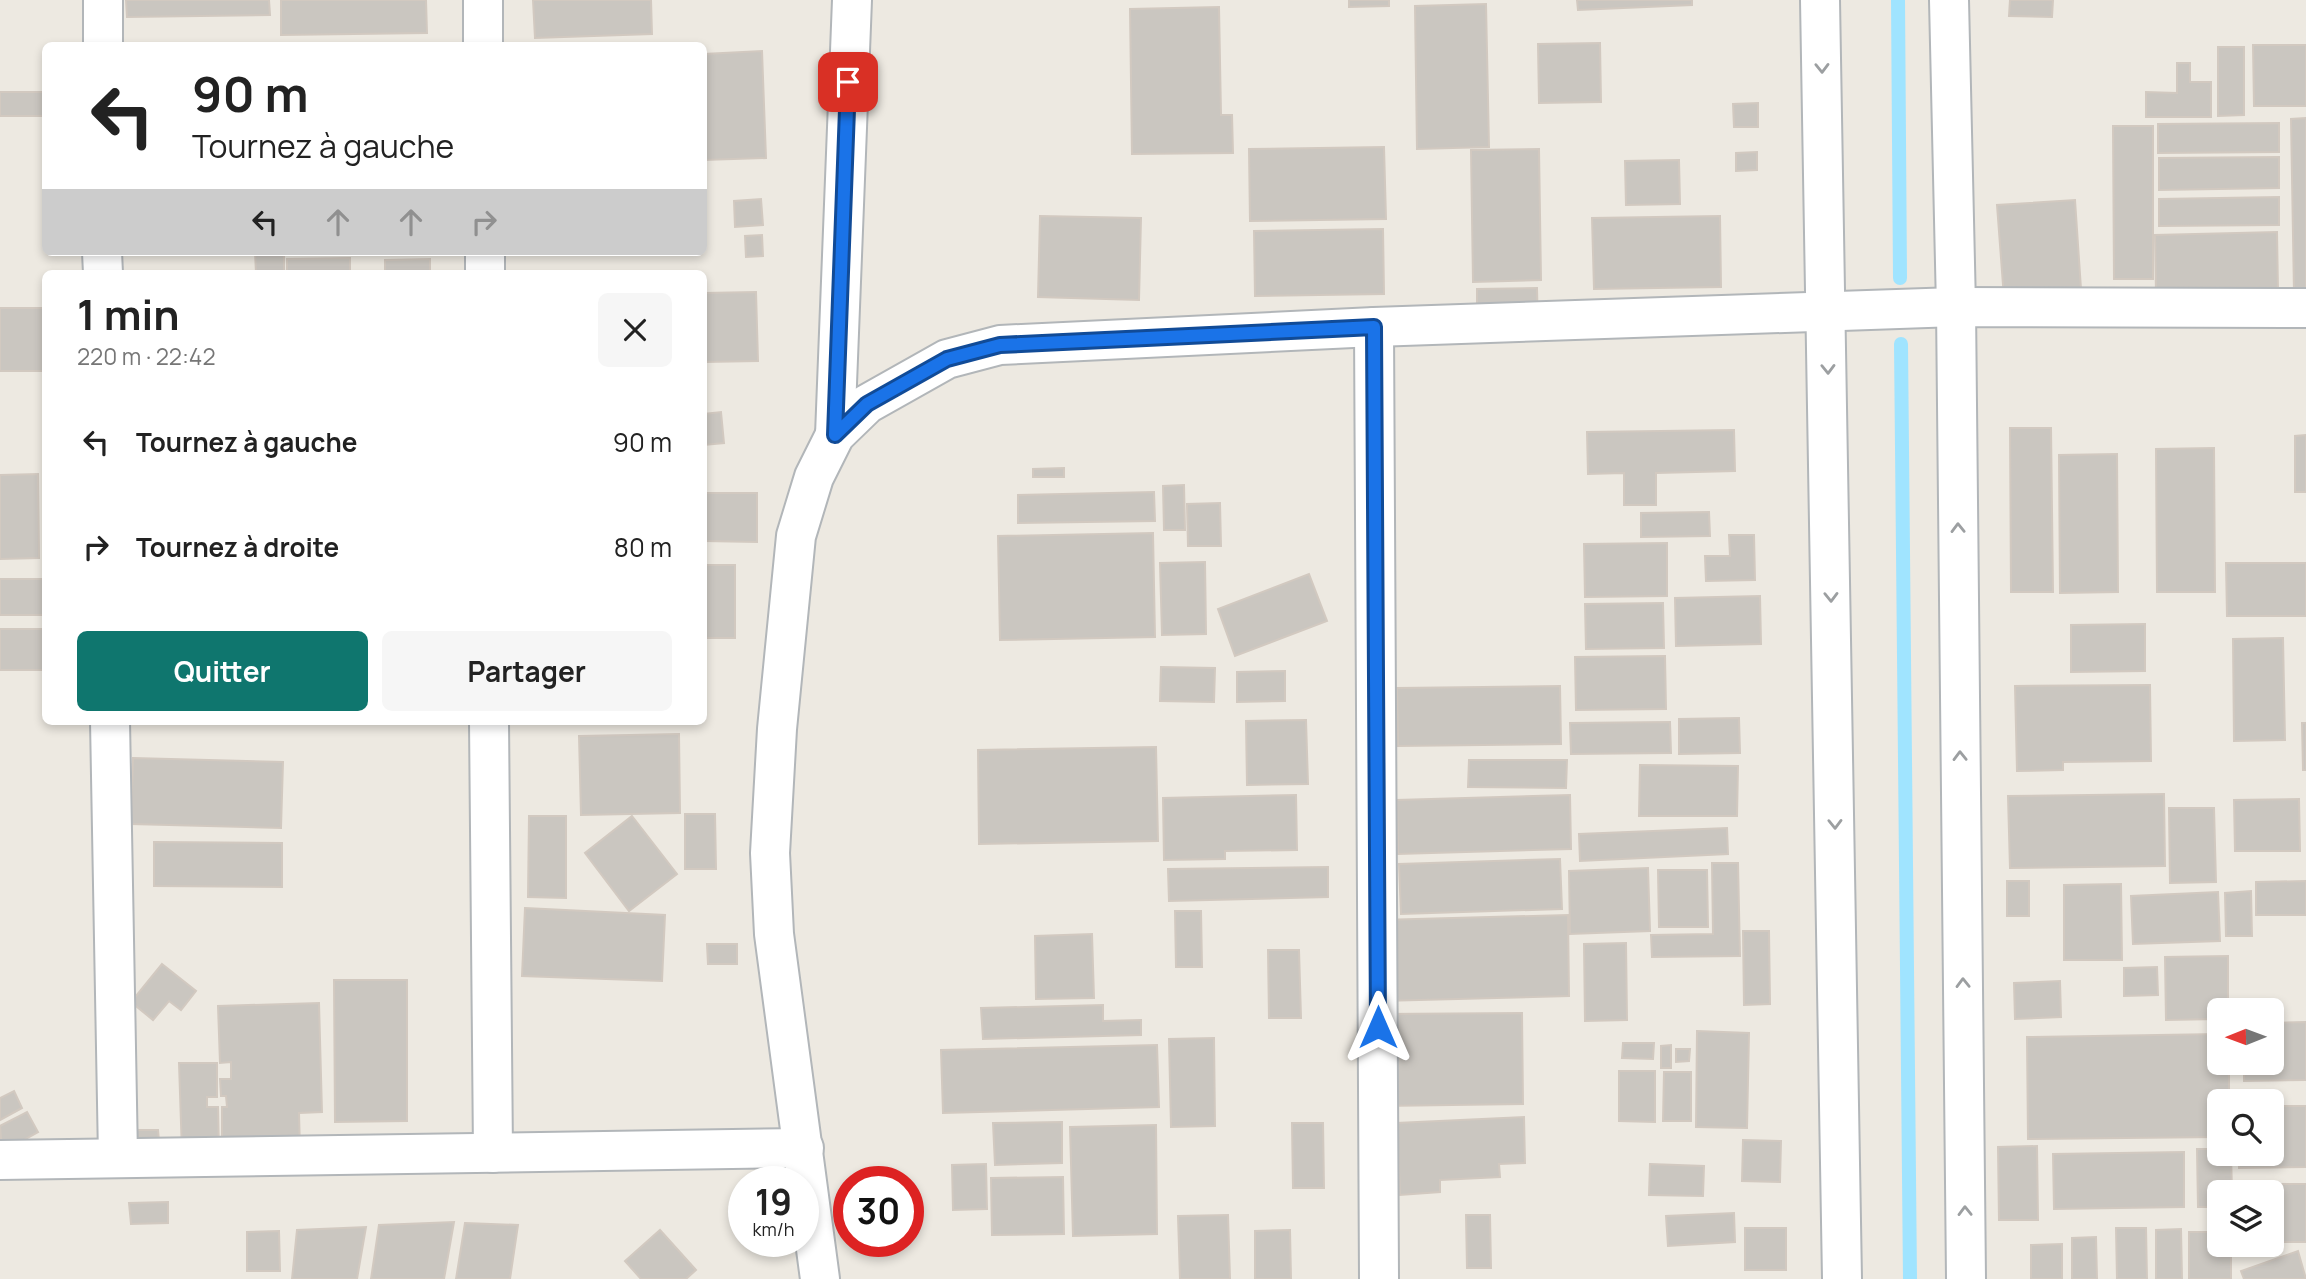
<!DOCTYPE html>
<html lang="fr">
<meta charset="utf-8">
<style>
:root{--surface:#fff;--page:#f6f6f6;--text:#222;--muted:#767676;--accent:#0f766e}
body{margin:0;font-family:Manrope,sans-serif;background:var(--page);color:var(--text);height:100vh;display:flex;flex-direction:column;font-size:26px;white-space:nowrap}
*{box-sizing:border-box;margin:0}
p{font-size:23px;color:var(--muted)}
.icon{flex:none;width:38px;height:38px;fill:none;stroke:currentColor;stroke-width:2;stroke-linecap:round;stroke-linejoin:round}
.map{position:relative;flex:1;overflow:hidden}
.side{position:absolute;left:42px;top:270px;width:665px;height:455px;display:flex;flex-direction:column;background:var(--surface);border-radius:10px;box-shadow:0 4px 10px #0003}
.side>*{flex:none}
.banner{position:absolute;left:42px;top:42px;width:665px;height:214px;border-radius:10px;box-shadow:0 4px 10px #0003;background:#fff;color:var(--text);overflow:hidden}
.needle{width:46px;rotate:269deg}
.tools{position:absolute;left:2207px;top:998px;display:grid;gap:14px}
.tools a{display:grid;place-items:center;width:77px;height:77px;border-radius:10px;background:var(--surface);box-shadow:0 4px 10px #0003;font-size:35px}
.speed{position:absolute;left:728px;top:1166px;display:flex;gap:14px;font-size:35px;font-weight:700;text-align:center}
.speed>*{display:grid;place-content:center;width:91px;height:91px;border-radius:50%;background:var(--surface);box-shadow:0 4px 10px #0003;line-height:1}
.speed small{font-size:18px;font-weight:400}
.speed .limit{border:10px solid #d22;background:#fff;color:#111}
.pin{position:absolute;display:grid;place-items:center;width:60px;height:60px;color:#fff;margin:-30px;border-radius:14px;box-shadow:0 4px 10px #0006}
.me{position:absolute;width:77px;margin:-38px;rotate:0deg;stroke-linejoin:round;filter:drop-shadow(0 0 5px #0008)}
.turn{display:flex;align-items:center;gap:24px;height:147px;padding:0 35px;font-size:32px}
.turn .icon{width:91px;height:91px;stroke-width:2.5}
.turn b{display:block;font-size:49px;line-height:60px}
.lanes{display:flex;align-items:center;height:66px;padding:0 35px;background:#0003;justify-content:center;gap:35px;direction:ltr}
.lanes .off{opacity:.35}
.round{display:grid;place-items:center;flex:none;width:74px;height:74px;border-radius:10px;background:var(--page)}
.head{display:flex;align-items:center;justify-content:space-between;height:119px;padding:0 35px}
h1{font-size:42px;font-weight:700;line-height:52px}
.action{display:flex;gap:14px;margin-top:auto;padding:14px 35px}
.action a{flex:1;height:80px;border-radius:10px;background:var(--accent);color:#fff;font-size:28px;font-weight:700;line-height:80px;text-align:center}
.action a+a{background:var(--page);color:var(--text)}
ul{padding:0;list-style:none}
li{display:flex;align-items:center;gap:21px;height:105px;padding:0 35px}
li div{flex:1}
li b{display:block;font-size:26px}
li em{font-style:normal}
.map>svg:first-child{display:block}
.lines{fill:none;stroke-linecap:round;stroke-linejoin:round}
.stream{stroke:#a0e4ff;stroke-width:14}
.building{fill:#cac6c0;stroke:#d2c9c0;stroke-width:2}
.street-casing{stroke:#b2b6b9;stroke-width:42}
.street{stroke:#fff;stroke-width:38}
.oneway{stroke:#9c9fa1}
.route-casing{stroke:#114b97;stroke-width:18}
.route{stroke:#1a73e8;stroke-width:12}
</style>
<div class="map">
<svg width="2306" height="1279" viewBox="0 0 2306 1279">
<rect width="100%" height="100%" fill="#ede9e1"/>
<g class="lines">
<!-- stream -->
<g class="stream">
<polyline points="1898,0 1900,278"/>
<polyline points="1901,344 1910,1279"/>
</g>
</g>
<!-- building -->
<g class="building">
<polygon points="126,0 269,0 270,15 127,17"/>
<polygon points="281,0 426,0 427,33 281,35"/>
<polygon points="533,0 651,0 652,34 535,38"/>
<polygon points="1349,0 1389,0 1389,6 1349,7"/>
<polygon points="1577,0 1692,0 1692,5 1578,10"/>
<polygon points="2010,0 2053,0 2052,17 2009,16"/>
<polygon points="1486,4 1489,147 1417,149 1415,6"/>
<polygon points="1219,7 1221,115 1232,115 1233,153 1132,154 1130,9"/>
<polygon points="1600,43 1601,102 1539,103 1538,44"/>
<polygon points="2253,45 2306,45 2306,106 2254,106"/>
<polygon points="2218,47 2244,47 2244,115 2218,116"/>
<polygon points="762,51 766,158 704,160 704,54"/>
<polygon points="2177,63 2190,63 2190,82 2211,82 2211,117 2146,117 2146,92 2177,93"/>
<rect x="0" y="92" width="46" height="24"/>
<polygon points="1758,103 1758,127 1734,127 1733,104"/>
<polygon points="2306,118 2306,292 2294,293 2291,119"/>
<polygon points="2279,123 2279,152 2158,153 2158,124"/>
<polygon points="2113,126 2153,126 2153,279 2114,279"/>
<polygon points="1384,147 1386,219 1250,221 1249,149"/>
<polygon points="1539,149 1541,280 1473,282 1471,150"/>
<polygon points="1757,152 1757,170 1736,171 1736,153"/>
<polygon points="2279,157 2279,188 2159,190 2159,158"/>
<polygon points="1679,160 1680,204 1626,205 1625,161"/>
<polygon points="2279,197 2279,225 2159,226 2159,199"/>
<polygon points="761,199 763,225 735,227 734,201"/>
<polygon points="2075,200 2082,304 2004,298 1997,205"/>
<polygon points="1040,216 1141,218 1139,300 1038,297"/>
<polygon points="1720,216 1721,287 1594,289 1592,218"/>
<polygon points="1383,229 1384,294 1255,296 1254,231"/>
<polygon points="2277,232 2278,291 2156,293 2155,235"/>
<polygon points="762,235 763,256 746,257 745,236"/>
<polygon points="255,252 284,252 284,273 256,273"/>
<polygon points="364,252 432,252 364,254"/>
<polygon points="350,258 350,273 287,273 287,259"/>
<polygon points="430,259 430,273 385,273 385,260"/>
<polygon points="1537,288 1538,330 1477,331 1477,289"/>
<polygon points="756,292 758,361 704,362 704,293"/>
<polygon points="0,308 46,308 45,371 0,371"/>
<polygon points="721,412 724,443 704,445 704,414"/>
<polygon points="2010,428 2051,428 2053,592 2011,592"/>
<polygon points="1734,430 1735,471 1656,473 1656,505 1624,505 1624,473 1588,474 1587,432"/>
<polygon points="2306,435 2306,492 2295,492 2295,436"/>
<polygon points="2214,448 2215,592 2157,592 2156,449"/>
<polygon points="2117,454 2118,592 2060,593 2059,455"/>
<polygon points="1064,468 1064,477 1033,477 1033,469"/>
<polygon points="38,474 39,558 0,559 0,475"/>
<polygon points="1184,485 1185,530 1164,530 1163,486"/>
<polygon points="1154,492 1155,521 1018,523 1018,495"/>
<polygon points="704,493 757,493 757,542 704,541"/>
<polygon points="1220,503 1221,546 1188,546 1187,504"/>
<polygon points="1709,512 1710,536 1641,537 1641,513"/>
<polygon points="1153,533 1155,637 1000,640 998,536"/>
<polygon points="1729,535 1754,535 1755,580 1706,581 1705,556 1730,556"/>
<polygon points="1667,543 1667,596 1585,597 1584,544"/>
<polygon points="1205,562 1206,634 1162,635 1160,563"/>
<polygon points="2226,563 2306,563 2306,616 2227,616"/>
<rect x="704" y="565" width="31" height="73"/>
<polygon points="1309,574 1327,621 1235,656 1218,609"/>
<polygon points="0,579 44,579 45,615 0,615"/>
<polygon points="1760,596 1761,644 1676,646 1675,598"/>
<polygon points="1663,603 1664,648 1586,649 1585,604"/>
<polygon points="2145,624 2145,671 2071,672 2071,625"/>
<rect x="0" y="629" width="44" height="41"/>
<polygon points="2283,638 2285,740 2234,741 2233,639"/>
<polygon points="1665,656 1666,709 1576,710 1575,657"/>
<polygon points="1161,667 1215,668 1214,702 1160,701"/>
<polygon points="1285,671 1285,701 1237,702 1237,672"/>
<polygon points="2150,685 2151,761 2063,762 2063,770 2017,771 2015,686"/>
<polygon points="1560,686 1561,744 1398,746 1397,688"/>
<polygon points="1739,718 1740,753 1679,754 1679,719"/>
<polygon points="1306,720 1308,784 1247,785 1246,721"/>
<polygon points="1670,722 1671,753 1571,754 1570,723"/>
<polygon points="2302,723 2306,723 2306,770 2303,770"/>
<polygon points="679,734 680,813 581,815 579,736"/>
<polygon points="1156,747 1158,841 979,844 978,750"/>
<polygon points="133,758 283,762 281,828 131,824"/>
<polygon points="1469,760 1567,760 1566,788 1468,787"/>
<polygon points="1640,765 1738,766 1737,816 1639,816"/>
<polygon points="2164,794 2165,866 2010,868 2008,796"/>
<polygon points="1296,795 1297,850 1225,851 1225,859 1164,860 1163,798"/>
<polygon points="1570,795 1571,849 1398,854 1397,800"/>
<polygon points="2299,799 2300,851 2235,851 2234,800"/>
<polygon points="2169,808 2214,808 2216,882 2170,883"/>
<polygon points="685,814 715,814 716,869 685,869"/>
<polygon points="529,816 566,816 566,898 528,897"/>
<polygon points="632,816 677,874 629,911 585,853"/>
<polygon points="1727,828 1728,854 1580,861 1579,834"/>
<polygon points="154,842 282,843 282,887 154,886"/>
<polygon points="1560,859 1562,909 1401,914 1399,864"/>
<polygon points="1712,863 1738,863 1740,956 1652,957 1651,935 1713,934"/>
<polygon points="1328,867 1328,897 1169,901 1168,869"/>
<polygon points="1648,868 1650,931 1570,934 1569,871"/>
<polygon points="1658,870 1707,870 1708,927 1659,927"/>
<rect x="2007" y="881" width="22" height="35"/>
<polygon points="2306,881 2306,915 2256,915 2256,882"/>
<polygon points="2121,884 2122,960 2064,960 2064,885"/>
<polygon points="2251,891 2252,936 2226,936 2225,893"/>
<polygon points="2218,892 2220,941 2133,944 2131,896"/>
<polygon points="525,908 665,915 662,981 522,976"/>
<polygon points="1175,911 1201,911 1202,967 1176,967"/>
<polygon points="1568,915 1569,996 1381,1001 1380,920"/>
<polygon points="1743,931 1769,931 1770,1004 1744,1005"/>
<polygon points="1092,934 1094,998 1036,999 1035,936"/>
<polygon points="1626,943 1627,1020 1585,1021 1584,944"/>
<polygon points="707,944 737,944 737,964 708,964"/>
<polygon points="1268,950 1299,950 1301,1018 1269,1018"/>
<polygon points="2228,956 2228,1010 2219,1010 2219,1019 2166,1020 2165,957"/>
<polygon points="162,964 196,991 181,1010 169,1001 153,1020 131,1002"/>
<polygon points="2157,967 2158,995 2124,996 2124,968"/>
<polygon points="334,980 407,980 407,1121 335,1122"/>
<polygon points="2060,981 2061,1017 2015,1019 2014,983"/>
<polygon points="319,1003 322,1112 299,1113 300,1150 222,1152 222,1107 227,1107 226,1096 221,1096 220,1079 231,1079 231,1062 220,1063 218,1006"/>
<polygon points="1103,1005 1103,1021 1141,1020 1141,1035 983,1039 981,1008"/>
<polygon points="1522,1013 1523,1104 1382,1106 1381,1014"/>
<polygon points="2306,1022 2306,1080 2244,1081 2244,1062 2272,1062 2272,1023"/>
<polygon points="1697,1031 1749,1033 1747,1128 1696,1127"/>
<polygon points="2219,1034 2219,1062 2229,1062 2229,1101 2219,1101 2219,1137 2028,1139 2027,1037"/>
<polygon points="1214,1038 1215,1126 1171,1127 1169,1039"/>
<polygon points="1623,1043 1654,1043 1653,1059 1622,1058"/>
<polygon points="1157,1045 1159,1107 943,1113 941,1050"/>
<polygon points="1671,1045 1671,1068 1661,1068 1661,1046"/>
<polygon points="1676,1049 1690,1049 1689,1061 1676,1062"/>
<polygon points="179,1063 217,1063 217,1097 207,1097 207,1107 218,1107 219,1152 182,1153"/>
<polygon points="1619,1071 1655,1071 1655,1122 1619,1121"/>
<polygon points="1664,1072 1691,1072 1691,1121 1663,1121"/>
<polygon points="14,1091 22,1108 0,1120 0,1098"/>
<polygon points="2272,1106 2306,1106 2306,1167 2239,1168 2239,1153 2272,1153"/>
<polygon points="27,1112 38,1132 2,1152 0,1126"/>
<polygon points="1524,1117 1525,1163 1499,1164 1500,1177 1440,1180 1440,1192 1400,1195 1397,1123"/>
<polygon points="1062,1122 1062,1163 995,1165 993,1123"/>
<polygon points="1292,1123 1323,1123 1324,1188 1293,1188"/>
<polygon points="1156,1125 1157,1234 1073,1236 1070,1127"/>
<polygon points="133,1130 158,1130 160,1152 133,1153"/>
<polygon points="1743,1140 1781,1141 1780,1182 1742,1181"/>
<polygon points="2037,1146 2038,1220 1999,1220 1998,1147"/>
<polygon points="2197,1149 2219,1149 2219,1153 2231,1153 2232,1192 2219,1192 2219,1207 2198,1207"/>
<polygon points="2184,1152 2184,1207 2054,1209 2053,1154"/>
<polygon points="986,1164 987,1209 953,1210 952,1165"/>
<polygon points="1650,1164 1704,1166 1703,1196 1649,1195"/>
<polygon points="1063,1177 1064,1234 992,1235 991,1178"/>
<polygon points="2238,1184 2306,1184 2306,1242 2272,1242 2272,1192 2238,1192"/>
<polygon points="168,1202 168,1223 131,1224 129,1203"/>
<polygon points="1734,1213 1735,1242 1668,1246 1666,1216"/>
<polygon points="1228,1215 1230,1279 1180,1279 1178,1216"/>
<polygon points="1466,1215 1490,1215 1491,1268 1467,1268"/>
<polygon points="454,1222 444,1279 371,1279 379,1225"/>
<polygon points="465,1223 518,1225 510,1279 456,1279"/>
<polygon points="366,1227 357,1279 292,1279 297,1230"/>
<rect x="1745" y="1228" width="41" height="42"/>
<polygon points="2116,1228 2146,1228 2147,1279 2117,1279"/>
<polygon points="2181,1229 2182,1279 2156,1279 2156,1230"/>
<polygon points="660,1230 696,1270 686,1279 641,1279 625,1261"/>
<polygon points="1290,1230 1291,1279 1255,1279 1255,1231"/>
<polygon points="279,1231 280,1271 247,1271 247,1232"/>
<polygon points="2189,1232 2219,1232 2219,1244 2231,1244 2231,1279 2189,1279"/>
<polygon points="2096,1237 2097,1279 2072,1279 2072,1238"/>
<polygon points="2062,1244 2062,1279 2031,1279 2031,1245"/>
<polygon points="2298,1251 2306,1279 2244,1279 2241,1271"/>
</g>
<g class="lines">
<defs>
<g id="street">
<polyline points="483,0 483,46"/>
<polyline points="1820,0 1842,1279"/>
<polyline points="1949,0 1956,307 1966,1279"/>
<polyline points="103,46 103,0"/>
<polyline points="102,252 103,273"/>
<polyline points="485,252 485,273"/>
<polyline points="1374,327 1379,1279"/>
<polyline points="835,435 852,0"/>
<polyline points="110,721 118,1157"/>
<polyline points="489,721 493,1153"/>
<polyline points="0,1160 804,1148"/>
<polyline points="820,1279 774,934 770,853 777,729 796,536 814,477 835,435 867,404 947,359 1000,345 1374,327 1956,307 2306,308"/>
</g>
</defs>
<!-- street casing -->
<use href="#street" class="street-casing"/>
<!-- street -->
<use href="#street" class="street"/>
</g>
<!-- one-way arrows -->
<defs><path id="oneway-chevron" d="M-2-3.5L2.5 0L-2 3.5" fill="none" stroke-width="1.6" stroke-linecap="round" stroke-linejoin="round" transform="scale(1.75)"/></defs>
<g class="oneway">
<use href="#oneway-chevron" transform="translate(1822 68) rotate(89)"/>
<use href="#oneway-chevron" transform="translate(1828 369) rotate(89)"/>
<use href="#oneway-chevron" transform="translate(1958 528) rotate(-91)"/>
<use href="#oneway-chevron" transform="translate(1831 597) rotate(89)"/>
<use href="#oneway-chevron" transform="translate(1960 756) rotate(-91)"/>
<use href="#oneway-chevron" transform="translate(1835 824) rotate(89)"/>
<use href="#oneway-chevron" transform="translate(1963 983) rotate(-91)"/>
<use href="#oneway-chevron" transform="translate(1965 1211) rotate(-91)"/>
</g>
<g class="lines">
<defs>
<polyline id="route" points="848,82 835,435 867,404 947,359 1000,345 1374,327 1378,1027"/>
</defs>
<!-- route casing -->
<use href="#route" class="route-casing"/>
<!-- route -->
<use href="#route" class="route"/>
</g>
</svg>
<div class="tools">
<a><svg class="needle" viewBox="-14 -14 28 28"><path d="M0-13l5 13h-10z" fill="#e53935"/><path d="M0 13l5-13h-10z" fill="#767676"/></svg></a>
<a><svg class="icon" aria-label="search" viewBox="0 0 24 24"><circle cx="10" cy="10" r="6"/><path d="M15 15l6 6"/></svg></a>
<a><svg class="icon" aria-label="layers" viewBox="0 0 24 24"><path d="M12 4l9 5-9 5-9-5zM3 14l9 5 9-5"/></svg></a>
</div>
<div class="speed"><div>19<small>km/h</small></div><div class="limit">30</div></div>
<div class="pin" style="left:848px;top:82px;background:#d93025"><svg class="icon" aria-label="arrive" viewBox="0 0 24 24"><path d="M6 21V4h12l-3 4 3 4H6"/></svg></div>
<svg class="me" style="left:1378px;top:1027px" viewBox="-20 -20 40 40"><path d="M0-17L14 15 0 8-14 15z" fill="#1a73e8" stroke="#fff" stroke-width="4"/></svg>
<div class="banner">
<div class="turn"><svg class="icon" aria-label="left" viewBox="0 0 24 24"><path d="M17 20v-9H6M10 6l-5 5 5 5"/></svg><div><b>90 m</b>Tournez à gauche</div></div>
<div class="lanes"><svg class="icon" aria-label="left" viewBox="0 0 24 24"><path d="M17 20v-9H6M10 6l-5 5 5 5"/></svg><svg class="icon off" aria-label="ahead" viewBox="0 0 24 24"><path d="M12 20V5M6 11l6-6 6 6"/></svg><svg class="icon off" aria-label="ahead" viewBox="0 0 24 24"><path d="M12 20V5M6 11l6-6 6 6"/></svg><svg class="icon off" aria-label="right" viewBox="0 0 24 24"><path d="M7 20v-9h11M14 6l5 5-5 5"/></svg></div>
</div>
<section class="side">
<div class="head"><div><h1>1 min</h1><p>220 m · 22:42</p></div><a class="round"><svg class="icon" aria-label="close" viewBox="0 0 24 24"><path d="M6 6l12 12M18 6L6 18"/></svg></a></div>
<ul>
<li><svg class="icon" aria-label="left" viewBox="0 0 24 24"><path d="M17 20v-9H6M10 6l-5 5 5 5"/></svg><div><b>Tournez à gauche</b></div><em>90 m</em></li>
<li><svg class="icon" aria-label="right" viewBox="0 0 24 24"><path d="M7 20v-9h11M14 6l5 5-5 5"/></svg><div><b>Tournez à droite</b></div><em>80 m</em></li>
</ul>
<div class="action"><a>Quitter</a><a>Partager</a></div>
</section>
</div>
